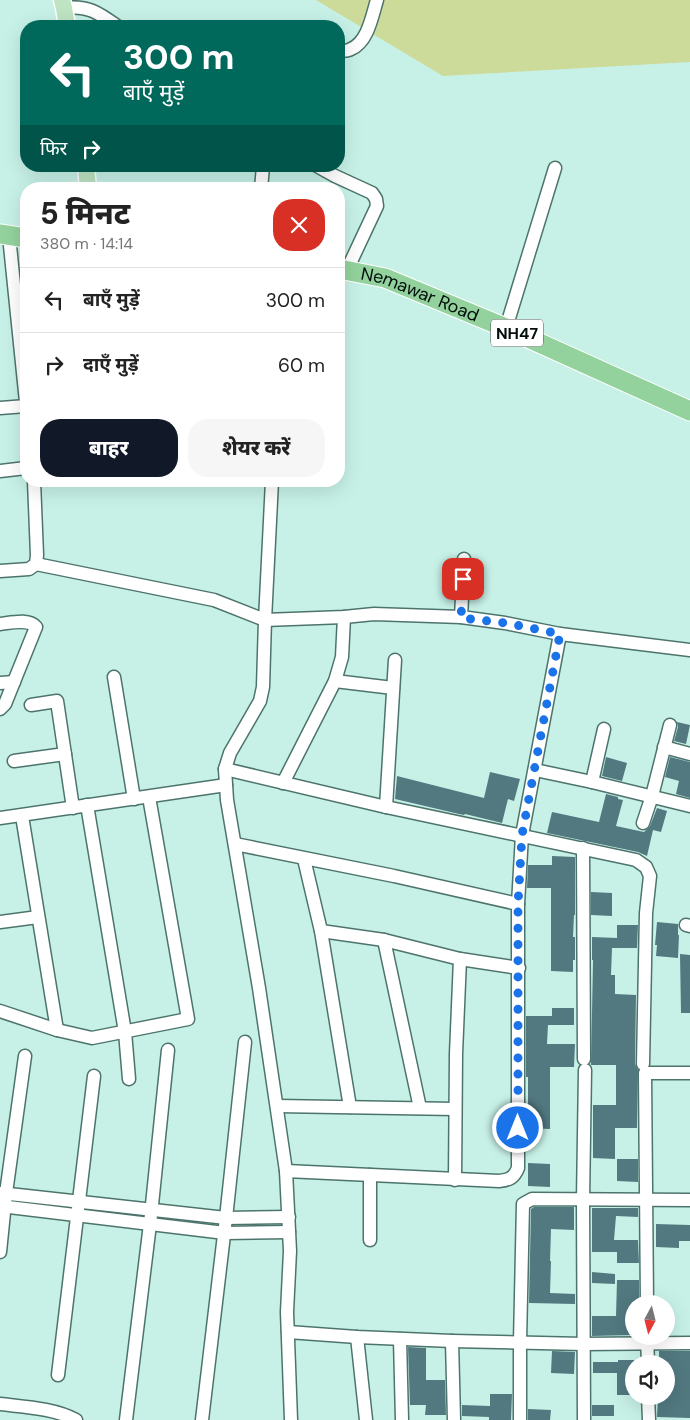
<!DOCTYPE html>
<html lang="hi">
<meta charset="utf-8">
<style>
:root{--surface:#fff;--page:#f6f6f6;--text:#222;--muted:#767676;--line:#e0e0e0;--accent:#111827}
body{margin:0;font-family:"DM Sans","Noto Sans Devanagari",sans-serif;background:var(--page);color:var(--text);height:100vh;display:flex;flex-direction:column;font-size:19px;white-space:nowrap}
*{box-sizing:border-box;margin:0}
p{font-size:16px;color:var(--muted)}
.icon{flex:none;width:28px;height:28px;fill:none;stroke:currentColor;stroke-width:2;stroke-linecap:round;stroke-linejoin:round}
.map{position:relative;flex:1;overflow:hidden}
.details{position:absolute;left:20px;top:182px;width:325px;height:305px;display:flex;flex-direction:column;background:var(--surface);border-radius:20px;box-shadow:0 5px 20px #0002}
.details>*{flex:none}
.guide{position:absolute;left:20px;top:20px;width:325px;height:152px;border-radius:20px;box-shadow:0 5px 20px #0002;background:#00695c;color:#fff;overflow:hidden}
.needle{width:32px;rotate:187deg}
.controls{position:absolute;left:625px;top:1295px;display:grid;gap:10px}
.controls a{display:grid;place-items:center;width:50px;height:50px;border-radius:50%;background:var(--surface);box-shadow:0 5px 20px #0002;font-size:25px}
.pin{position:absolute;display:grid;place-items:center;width:42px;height:42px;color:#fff;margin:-21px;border-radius:10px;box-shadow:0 2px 8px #0006}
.me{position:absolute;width:55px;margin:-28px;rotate:0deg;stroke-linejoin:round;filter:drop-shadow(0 0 4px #0008)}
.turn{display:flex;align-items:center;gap:18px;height:105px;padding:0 20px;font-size:22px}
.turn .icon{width:65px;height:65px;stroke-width:2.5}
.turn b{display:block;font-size:35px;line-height:42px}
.then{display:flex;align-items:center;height:48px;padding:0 20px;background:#0003;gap:10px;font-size:19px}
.round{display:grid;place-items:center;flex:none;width:52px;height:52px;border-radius:20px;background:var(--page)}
.summary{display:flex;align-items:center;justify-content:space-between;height:85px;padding:0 20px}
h1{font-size:30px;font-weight:800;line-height:38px}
.button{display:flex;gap:10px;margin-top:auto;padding:10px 20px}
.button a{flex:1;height:58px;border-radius:20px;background:var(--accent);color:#fff;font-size:20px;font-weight:800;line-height:58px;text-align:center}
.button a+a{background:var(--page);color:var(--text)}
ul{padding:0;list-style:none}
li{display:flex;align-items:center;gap:15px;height:65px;padding:0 20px;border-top:1px solid var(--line)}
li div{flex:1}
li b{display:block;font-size:19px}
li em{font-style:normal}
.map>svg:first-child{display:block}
.green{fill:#cddb9a}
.building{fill:#527980}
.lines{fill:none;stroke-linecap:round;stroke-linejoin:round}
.minor-casing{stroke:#4d746c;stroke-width:15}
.major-casing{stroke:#fff;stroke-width:19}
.highway-casing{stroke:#fff;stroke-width:21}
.minor{stroke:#fff;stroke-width:12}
.major{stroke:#bee4c4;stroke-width:16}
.highway{stroke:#93d29d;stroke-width:19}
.route{stroke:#1a73e8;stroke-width:9;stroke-dasharray:0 16.2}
.labels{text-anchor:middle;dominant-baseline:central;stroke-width:4;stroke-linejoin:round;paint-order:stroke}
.shield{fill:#fff;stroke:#4e5755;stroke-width:1}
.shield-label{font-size:16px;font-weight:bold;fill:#020f0c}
.street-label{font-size:18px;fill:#020f0c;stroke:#fff}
</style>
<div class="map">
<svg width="690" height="1420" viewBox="0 0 690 1420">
<rect width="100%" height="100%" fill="#c7f1e7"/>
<!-- green -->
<polygon class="green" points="316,0 690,0 690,62 443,76"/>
<!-- building -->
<g class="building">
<polygon points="677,722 690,725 686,744 674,741 678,727"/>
<polygon points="606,757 627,763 622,781 602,776"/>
<polygon points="670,757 690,762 690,798 676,794 679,781 665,777"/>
<polygon points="490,772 520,779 514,801 508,799 502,823 465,814 464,815 459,814 395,799 397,776 484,798"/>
<polygon points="606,794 618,797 618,799 623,800 616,826 644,832 650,826 657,808 667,811 661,832 653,830 647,856 638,852 547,833 552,812 599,822"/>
<polygon points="552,856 575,857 575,915 574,915 573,937 575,937 575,960 573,960 573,972 551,971 551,888 527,888 528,865 552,865"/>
<polygon points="591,892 612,893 612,916 591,915"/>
<polygon points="657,922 678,924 678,935 679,935 678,958 656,956 657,945 655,945"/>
<polygon points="617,925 638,925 637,948 612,948 611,975 615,975 615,994 636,995 635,1064 638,1070 637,1128 615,1128 615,1159 593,1158 593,1105 616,1105 616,1065 591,1065 593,960 592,960 592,937 617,938"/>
<polygon points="680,954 690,955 690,1013 681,1013"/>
<polygon points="552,1008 574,1008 574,1025 548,1025 547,1044 575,1044 574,1067 550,1067 550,1129 528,1128 528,1077 526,1077 526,1016 552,1016"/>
<polygon points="617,1159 638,1159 638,1182 617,1181"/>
<polygon points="528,1163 550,1164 550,1187 528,1186"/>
<polygon points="534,1207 574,1207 574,1230 551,1229 550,1261 551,1261 550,1293 575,1294 575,1304 529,1303 531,1209"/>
<polygon points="592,1208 638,1208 638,1217 616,1216 614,1240 638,1240 639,1263 617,1263 617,1252 592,1252"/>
<polygon points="656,1224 690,1225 690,1241 679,1241 679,1248 656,1247"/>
<polygon points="592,1272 615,1274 615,1284 592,1283"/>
<polygon points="617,1280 639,1280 639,1303 634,1303 634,1335 592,1336 592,1316 616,1316"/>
<polygon points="408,1347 426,1348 426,1380 445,1380 446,1415 425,1415 426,1405 410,1405"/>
<polygon points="552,1351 575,1352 574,1374 551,1373"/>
<polygon points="659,1351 690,1351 690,1418 657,1417 658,1396 666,1396 666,1364 659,1364"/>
<polygon points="618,1360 634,1360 634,1395 617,1395 617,1373 593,1373 593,1362 618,1362"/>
<polygon points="490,1394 512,1394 511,1420 489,1420 489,1417 462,1416 462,1405 490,1406"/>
<rect x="592" y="1405" width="22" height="11"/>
<polygon points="528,1409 551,1410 550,1420 528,1420"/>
</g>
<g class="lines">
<defs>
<g id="minor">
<path d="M64 8C88 5 99 13 117 26"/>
<path d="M339 51C342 51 348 51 351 49 368 42 372 16 377 0"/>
<polyline points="317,166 335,176 372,193 376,199 377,206 347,270"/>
<polyline points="261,189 263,166"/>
<polyline points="9,236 26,402"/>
<polyline points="506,328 555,168"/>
<polyline points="0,408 26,406"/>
<polyline points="0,471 26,468"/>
<polyline points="272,481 265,620 263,687 260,701 230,753 225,769 227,800 259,988 286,1171 290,1251 287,1312 291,1420"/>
<polyline points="36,564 214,600 265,620 344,617 374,614 461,617 505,623 560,634 690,650"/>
<polyline points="0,571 29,569 36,564 37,555 34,481"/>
<polyline points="461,617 464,559"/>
<path d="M0 624C10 623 29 618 36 627L5 704 0 709"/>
<polyline points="114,677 134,799"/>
<polyline points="335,681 393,688"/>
<polyline points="0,683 14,682"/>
<polyline points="31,705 57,701 73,808"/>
<polyline points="664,747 690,754"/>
<polyline points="14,761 65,754"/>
<polyline points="225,769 386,807 636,860 646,867 650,876 646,913 643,1064"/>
<polyline points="535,770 592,782 690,806"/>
<polyline points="592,782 604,729"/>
<polyline points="283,783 335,681 342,657 344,617"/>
<polyline points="87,805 125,1032 129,1079"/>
<polyline points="386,807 395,660"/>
<polyline points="22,816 57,1030"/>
<polyline points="0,818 226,785"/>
<polyline points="643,823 652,796 670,725"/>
<polyline points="235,844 394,876 518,904"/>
<polyline points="583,848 584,1059"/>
<polyline points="304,859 321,931 350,1107"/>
<polyline points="0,922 38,917"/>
<polyline points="686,925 690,926"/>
<polyline points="321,931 384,940 460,959 519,968"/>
<polyline points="384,940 420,1108"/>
<polyline points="0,1011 57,1030 92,1038 188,1019 149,797"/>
<polyline points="277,1106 455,1109"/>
<path d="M286 1171 499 1181C509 1180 514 1178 518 1168V904L522 835 560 634"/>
<polyline points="455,1180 456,1054 460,959"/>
<polyline points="0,1193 226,1218 289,1217"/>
<polyline points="0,1206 225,1233 289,1232"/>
<polyline points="370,1240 370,1175"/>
<polyline points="0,1252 6,1193 25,1056"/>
<polyline points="647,1304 645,1073 690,1073"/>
<polyline points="288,1332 357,1337 452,1341 583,1344 690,1343"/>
<polyline points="647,1336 648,1364"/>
<polyline points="357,1337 366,1420"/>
<polyline points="400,1339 402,1420"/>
<polyline points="452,1341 454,1420"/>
<polyline points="58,1375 94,1076"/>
<polyline points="648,1396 649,1420"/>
<path d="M0 1404C25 1407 54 1408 76 1420"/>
<polyline points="126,1420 150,1224 168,1050"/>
<polyline points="202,1420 226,1218 245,1042"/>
<polyline points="520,1420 520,1342 523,1204 532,1199 690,1200"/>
<polyline points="584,1420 583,1200 585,1070"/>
</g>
<g id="major">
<polyline points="62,0 64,8 67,26"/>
<polyline points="86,166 88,189"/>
</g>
<g id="highway">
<polyline points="0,234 26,238"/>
<path id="s1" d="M339 269 385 278 506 328 690 411"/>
</g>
</defs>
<!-- minor casing -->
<use href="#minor" class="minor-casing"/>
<!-- major casing -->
<use href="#major" class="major-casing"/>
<!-- highway casing -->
<use href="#highway" class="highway-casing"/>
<!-- minor -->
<use href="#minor" class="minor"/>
<!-- major -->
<use href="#major" class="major"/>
<!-- highway -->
<use href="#highway" class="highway"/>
</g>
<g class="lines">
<!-- route -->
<polyline class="route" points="463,579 461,618 506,623 560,634 522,835 518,904 518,1128"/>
</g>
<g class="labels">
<!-- shield labels -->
<rect class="shield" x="491" y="319.5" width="52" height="27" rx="4"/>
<g class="shield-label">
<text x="517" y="333">NH47</text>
</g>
<!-- street labels -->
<g class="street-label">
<text stroke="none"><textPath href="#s1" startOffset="85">Nemawar Road</textPath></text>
</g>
</g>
</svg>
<div class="controls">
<a><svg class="needle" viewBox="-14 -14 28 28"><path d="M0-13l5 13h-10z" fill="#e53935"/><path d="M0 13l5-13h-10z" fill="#767676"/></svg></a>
<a><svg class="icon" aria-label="sound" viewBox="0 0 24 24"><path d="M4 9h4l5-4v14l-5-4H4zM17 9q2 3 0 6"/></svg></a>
</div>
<div class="pin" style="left:463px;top:579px;background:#d93025"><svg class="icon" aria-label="arrive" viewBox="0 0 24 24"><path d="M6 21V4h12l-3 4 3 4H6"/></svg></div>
<svg class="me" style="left:518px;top:1128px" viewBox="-20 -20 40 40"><circle r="17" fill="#1a73e8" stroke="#fff" stroke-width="3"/><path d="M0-11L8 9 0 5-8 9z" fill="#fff"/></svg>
<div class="guide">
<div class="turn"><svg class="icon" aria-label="left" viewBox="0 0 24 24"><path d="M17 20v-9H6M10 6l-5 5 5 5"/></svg><div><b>300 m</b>बाएँ मुड़ें</div></div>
<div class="then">फिर<svg class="icon" aria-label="right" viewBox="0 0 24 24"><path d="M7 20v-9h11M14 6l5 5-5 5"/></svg></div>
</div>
<section class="details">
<div class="summary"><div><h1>5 मिनट</h1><p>380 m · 14:14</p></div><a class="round" style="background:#d93025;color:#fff"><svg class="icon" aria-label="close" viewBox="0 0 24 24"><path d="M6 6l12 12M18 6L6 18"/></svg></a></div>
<ul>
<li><svg class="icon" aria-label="left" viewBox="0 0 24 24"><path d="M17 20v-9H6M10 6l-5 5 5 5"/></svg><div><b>बाएँ मुड़ें</b></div><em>300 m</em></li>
<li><svg class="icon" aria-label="right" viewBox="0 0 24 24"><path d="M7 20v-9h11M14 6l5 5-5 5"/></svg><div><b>दाएँ मुड़ें</b></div><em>60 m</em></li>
</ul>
<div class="button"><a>बाहर</a><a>शेयर करें</a></div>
</section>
</div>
